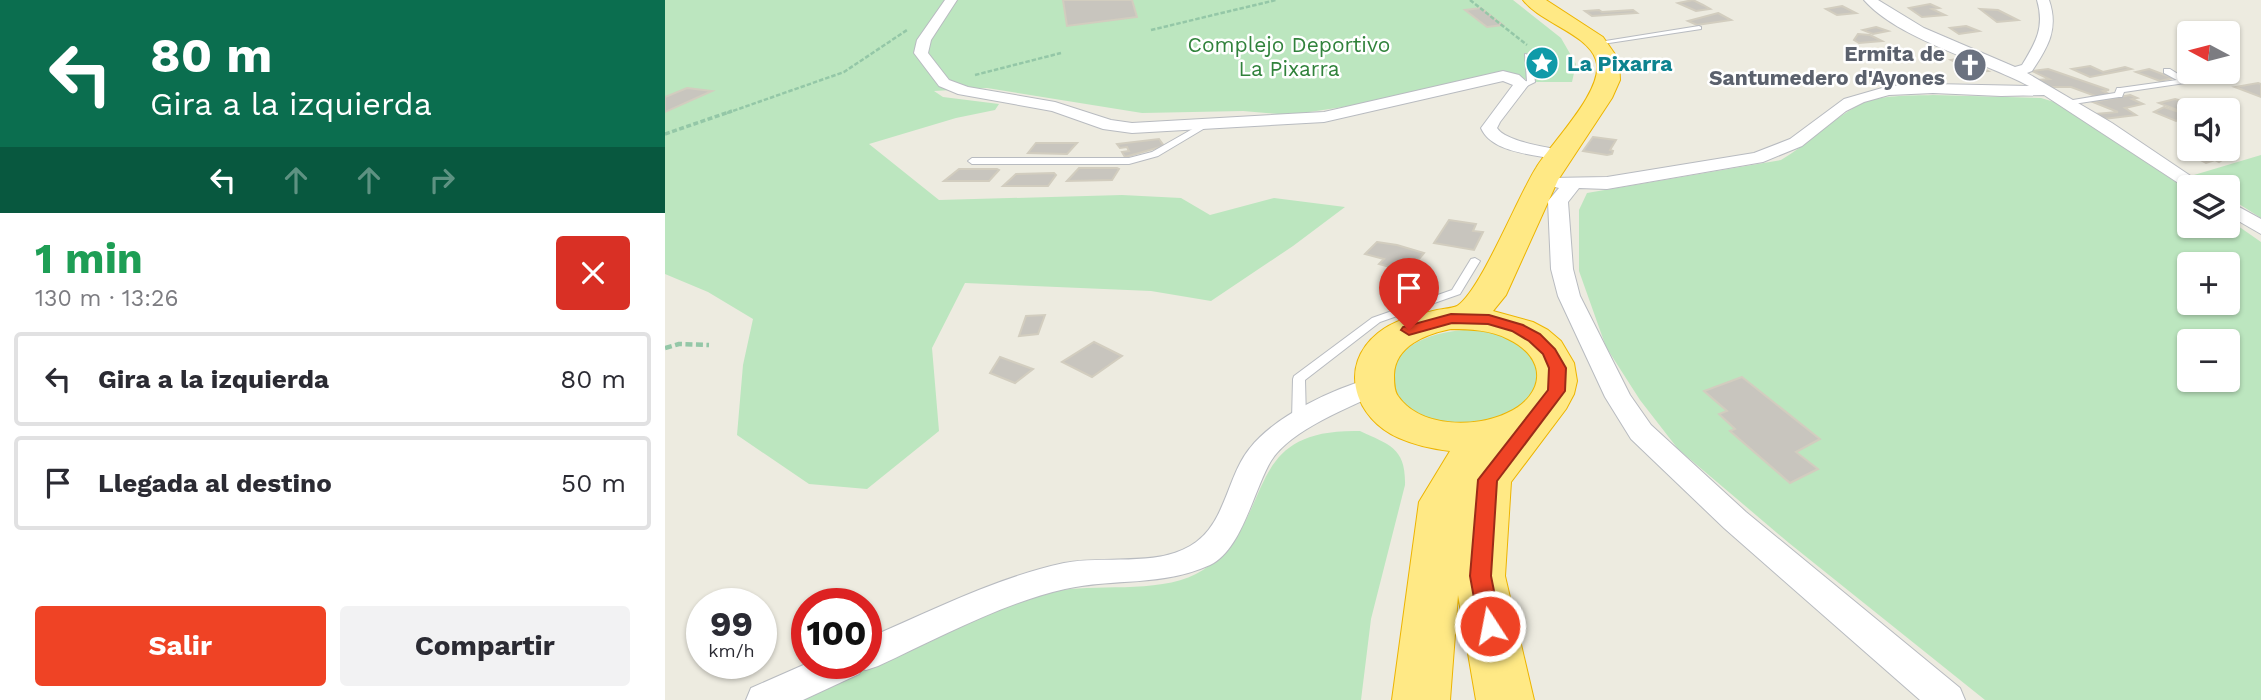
<!DOCTYPE html>
<html lang="es">
<meta charset="utf-8">
<style>
:root{--surface:#fff;--page:#f2f2f3;--text:#2b2b33;--muted:#7c7c81;--line:#e1e1e2;--accent:#ef4325}
body{margin:0;font-family:"Work Sans",sans-serif;background:var(--page);color:var(--text);height:100vh;display:flex;flex-direction:column;font-size:26px;white-space:nowrap}
*{box-sizing:border-box;margin:0}
p{font-size:23px;color:var(--muted)}
.icon{flex:none;width:38px;height:38px;fill:none;stroke:currentColor;stroke-width:2;stroke-linecap:round;stroke-linejoin:round}
.map{position:relative;flex:1;overflow:hidden}
.panel{display:flex;flex-direction:column;background:var(--surface);width:665px}
.panel>*{flex:none}
.guide{background:#0b6e4f;color:#fff;overflow:hidden}
.needle{width:46px;rotate:277deg}
.buttons{position:absolute;left:1512px;top:21px;display:grid;gap:14px}
.buttons a{display:grid;place-items:center;width:63px;height:63px;border-radius:7px;background:var(--surface);box-shadow:0 2px 5px #0004;font-size:35px}
.speed{position:absolute;left:21px;top:588px;display:flex;gap:14px;font-size:35px;font-weight:700;text-align:center}
.speed>*{display:grid;place-content:center;width:91px;height:91px;border-radius:50%;background:var(--surface);box-shadow:0 2px 5px #0004;line-height:1}
.speed small{font-size:18px;font-weight:400}
.speed .limit{border:10px solid #d22;background:#fff;color:#111}
.pin{position:absolute;display:grid;place-items:center;width:60px;height:60px;color:#fff;margin:-72px -30px;border-radius:50% 50% 50% 0;rotate:-45deg;box-shadow:0 0 7px #0007}
.pin .icon{rotate:45deg}
.me{position:absolute;width:77px;margin:-38px;rotate:349deg;stroke-linejoin:round;filter:drop-shadow(0 0 5px #0008)}
.turn{display:flex;align-items:center;gap:24px;height:147px;padding:0 35px;font-size:32px}
.turn .icon{width:91px;height:91px;stroke-width:2.5}
.turn b{display:block;font-size:49px;line-height:60px}
.lanes{display:flex;align-items:center;height:66px;padding:0 35px;background:#0003;justify-content:center;gap:35px;direction:ltr}
.lanes .off{opacity:.35}
.round{display:grid;place-items:center;flex:none;width:74px;height:74px;border-radius:7px;background:var(--page)}
.head{display:flex;align-items:center;justify-content:space-between;height:119px;padding:0 35px}
h1{font-size:42px;font-weight:700;line-height:52px;color:#1e9e55}
.button{display:flex;gap:14px;margin-top:auto;padding:14px 35px}
.button a{flex:1;height:80px;border-radius:7px;background:var(--accent);color:#fff;font-size:28px;font-weight:700;line-height:80px;text-align:center}
.button a+a{background:var(--page);color:var(--text)}
ul{padding:0;list-style:none}
li{display:flex;align-items:center;gap:21px;height:94px;margin:0 14px 10px;padding:0 21px;border:4px solid var(--line);border-radius:7px}
li div{flex:1}
li b{display:block;font-size:26px}
li em{font-style:normal}
main{display:flex;flex:1;min-height:0}
.map>svg:first-child{display:block}
.green{fill:#bce6bf;fill-rule:evenodd}
.building{fill:#c8c5be;stroke:#d2cdbf;stroke-width:2}
.lines{fill:none;stroke-linecap:round;stroke-linejoin:round}
.lane-casing{stroke:#b8bbc0;stroke-width:2}
.street-casing{stroke:#b8bbc0;stroke-width:2}
.highway-casing{stroke:#edb400;stroke-width:2}
.path-far2{stroke:#94c7a7;stroke-width:2.5;stroke-dasharray:4.5 2;stroke-linecap:butt}
.path-far1{stroke:#94c7a7;stroke-width:3.5;stroke-dasharray:5 2.5;stroke-linecap:butt}
.path{stroke:#94c7a7;stroke-width:4.5;stroke-dasharray:7 3.5;stroke-linecap:butt}
.lane{fill:#fff;fill-rule:evenodd}
.street{fill:#fff;fill-rule:evenodd}
.highway{fill:#ffe985;fill-rule:evenodd}
.route{fill:#ef4325;stroke:#9b2c18;stroke-width:2}
.labels{text-anchor:middle;dominant-baseline:central;stroke-width:5;stroke-linejoin:round;paint-order:stroke}
.far-park-label{font-size:21px;fill:#30823b;stroke:#fff}
.far-worship-label{font-size:21px;font-weight:bold;fill:#5b616d;stroke:#fff;text-anchor:end}
.far-culture-label{font-size:21px;font-weight:bold;fill:#0d838f;stroke:#fff;text-anchor:start}
</style>
<main>
<section class="panel">
<div class="guide">
<div class="turn"><svg class="icon" aria-label="left" viewBox="0 0 24 24"><path d="M17 20v-9H6M10 6l-5 5 5 5"/></svg><div><b>80 m</b>Gira a la izquierda</div></div>
<div class="lanes"><svg class="icon" aria-label="left" viewBox="0 0 24 24"><path d="M17 20v-9H6M10 6l-5 5 5 5"/></svg><svg class="icon off" aria-label="ahead" viewBox="0 0 24 24"><path d="M12 20V5M6 11l6-6 6 6"/></svg><svg class="icon off" aria-label="ahead" viewBox="0 0 24 24"><path d="M12 20V5M6 11l6-6 6 6"/></svg><svg class="icon off" aria-label="right" viewBox="0 0 24 24"><path d="M7 20v-9h11M14 6l5 5-5 5"/></svg></div>
</div>
<div class="head"><div><h1>1 min</h1><p>130 m · 13:26</p></div><a class="round" style="background:#d93025;color:#fff"><svg class="icon" aria-label="close" viewBox="0 0 24 24"><path d="M6 6l12 12M18 6L6 18"/></svg></a></div>
<ul>
<li><svg class="icon" aria-label="left" viewBox="0 0 24 24"><path d="M17 20v-9H6M10 6l-5 5 5 5"/></svg><div><b>Gira a la izquierda</b></div><em>80 m</em></li>
<li><svg class="icon" aria-label="arrive" viewBox="0 0 24 24"><path d="M6 21V4h12l-3 4 3 4H6"/></svg><div><b>Llegada al destino</b></div><em>50 m</em></li>
</ul>
<div class="button"><a>Salir</a><a>Compartir</a></div>
</section>
<div class="map">
<svg width="1596" height="700" viewBox="0 0 1596 700">
<rect width="100%" height="100%" fill="#edebe0"/>
<!-- green -->
<g class="green">
<polygon points="0,0 848,0 896,38 911,64 907,82 866,82 847,73 838,72 685,106 624,115 578,111 477,113 322,88 269,91 278,97 334,104 330,110 291,118 204,144 274,200 457,195 516,198 545,215 609,198 680,207 628,246 546,301 486,291 300,283 267,348 274,431 202,489 144,484 72,435 78,365 88,319 43,292 0,274"/>
<path d="M1268 95 1376 98 1396 104 1524 191V226H1563V219L1596 242V700H1320L1124 543 1013 449 975 400 941 347 914 271V210L922 193 1116 160C1143 144 1165 121 1192 106 1214 94 1244 96 1268 95ZM1524 264H1563V303H1524ZM1524 341H1563V380H1524Z"/>
<polygon points="1596,155 1596,218 1563,197 1563,187 1548,187 1529,175"/>
<path d="M812 329C828 333 843 336 857 345 873 356 886 385 867 400 863 403 858 405 853 407 843 413 831 422 820 424 724 442 676 334 812 329Z"/>
<path d="M695 431C725 445 741 448 740 485L706 619 696 700H133C180 679 227 657 273 636 295 626 318 613 341 605 358 600 379 593 397 590 438 584 502 594 538 570 615 518 572 428 695 431Z"/>
</g>
<!-- building -->
<g class="building">
<polygon points="398,0 467,0 472,17 402,26"/>
<polygon points="1028,0 1038,5 1045,9 1031,11 1013,3"/>
<polygon points="1265,4 1274,8 1267,9 1280,15 1257,17 1244,8"/>
<polygon points="1177,6 1191,13 1172,15 1161,9"/>
<polygon points="816,8 838,25 822,27 800,10"/>
<polygon points="1315,9 1333,10 1353,20 1332,22"/>
<polygon points="934,10 937,12 968,10 972,13 927,16 920,11"/>
<polygon points="1053,13 1066,20 1032,25 1023,21"/>
<polygon points="1301,26 1314,31 1294,34 1285,28"/>
<polygon points="1211,27 1223,31 1208,34 1198,30"/>
<polygon points="1193,34 1205,35 1217,41 1194,43 1189,40"/>
<polygon points="1298,58 1323,71 1311,72 1286,60"/>
<polygon points="1425,66 1438,72 1460,67 1466,69 1425,77 1407,69"/>
<polygon points="1383,69 1444,90 1438,91 1446,95 1433,97 1406,87 1386,87 1373,80 1384,79 1367,71"/>
<polygon points="1484,69 1508,78 1495,81 1471,72"/>
<polygon points="1593,83 1596,84 1596,97 1570,87"/>
<polygon points="22,88 47,91 0,112 0,97"/>
<polygon points="1465,95 1472,98 1467,99 1478,104 1460,108 1471,115 1439,119 1430,114 1453,112 1428,102"/>
<polygon points="1510,99 1527,104 1512,110 1494,103"/>
<polygon points="1499,107 1523,115 1511,121 1489,112"/>
<polygon points="928,137 951,140 945,150 948,151 947,154 942,155 918,151"/>
<polygon points="494,139 499,146 460,157 457,152 464,151 462,147 455,148 452,144"/>
<polygon points="371,143 412,143 402,154 363,153"/>
<polygon points="1524,148 1546,149 1563,156 1554,162 1550,160 1541,163 1517,150"/>
<polygon points="414,168 452,168 454,169 447,180 402,181"/>
<polygon points="294,169 332,169 334,170 324,181 279,181"/>
<polygon points="389,173 391,175 383,186 338,186 351,174"/>
<polygon points="784,220 811,224 808,231 818,232 809,250 769,243"/>
<polygon points="712,242 732,245 759,253 743,272 714,264 719,259 700,254"/>
<polygon points="380,315 373,334 354,336 361,316"/>
<polygon points="429,342 457,356 427,377 397,362"/>
<polygon points="335,357 365,368 368,369 350,383 325,373"/>
<polygon points="1077,377 1155,439 1131,452 1153,469 1125,483 1065,431 1070,429 1054,414 1062,411 1039,391"/>
</g>
<g class="lines">
<defs>
<g id="lane">
<polygon points="1034,26 1036,27 1036,29 931,45 928,43"/>
<polygon points="860,54 867,56 870,82 854,90 851,90 851,86 862,81"/>
<polygon points="1499,69 1505,69 1524,81 1520,83 1459,92 1457,97 1454,97 1402,105 1398,103 1402,101 1450,93 1452,88 1455,88 1512,80 1499,73"/>
<polygon points="538,123 545,125 493,156 464,164 307,164 303,161 307,158 464,158 487,152"/>
<polygon points="810,258 815,261 795,294 715,322 640,380 641,420 639,423 629,423 627,420 628,379 629,376 707,318 787,290 806,259"/>
</g>
<g id="street">
<path d="M280 0H292L266 40 263 53 284 80 303 87 390 102 446 120 467 123 659 112 838 71 854 75 864 84 835 122 832 128C841 142 883 147 899 151L902 155 893 160C868 154 827 153 816 128L848 85 838 81 659 122 467 133 438 129 387 111 293 94 274 86 249 53 252 40Z"/>
<path d="M1199 0H1213L1259 28 1350 67 1357 65C1371 42 1380 27 1372 0H1384C1394 29 1383 47 1367 71L1362 73 1447 123 1542 187H1524V190L1379 95 1336 96 1268 93 1224 95 1199 102 1181 111 1137 146 1098 162 942 189 914 188 903 202 908 269 915 296 965 395 986 425 1081 512 1295 688 1300 700H1255L1059 528 966 439 940 397 893 296 886 269 883 201 894 188 886 186 884 182 886 178 942 177 1089 153 1125 139 1179 99 1224 86 1268 84 1364 86C1317 61 1233 39 1199 0Z"/>
<polygon points="1563,201 1596,219 1596,234 1563,215"/>
<path d="M708 378 717 380 721 386 717 392C685 407 625 430 606 461 589 489 577 550 545 565 496 587 449 578 400 589 335 604 274 638 213 666L201 670 197 669 194 674 138 700H81L86 688 143 663H201V639C266 611 330 578 399 563 439 555 489 567 525 546 561 526 561 477 585 448 610 416 669 388 708 378Z"/>
</g>
<path id="highway" d="M858 0H881L938 37 954 60 955 80 947 98 893 180 841 295 828 311 868 322 883 330 896 341 909 363 912 381 909 394 901 409 846 482 840 576 869 700H811L793 595 785 700H727L754 502 785 451C768 449 750 445 734 438 690 419 672 366 713 333 730 319 752 315 772 310 778 309 788 308 792 306 815 292 853 196 871 168 886 143 941 89 931 60 923 34 874 22 858 0ZM786 329C805 329 826 330 843 339 883 358 881 395 842 413 811 428 755 428 733 396 729 391 729 381 729 375 730 346 761 334 786 329Z"/>
</defs>
<!-- lane casing -->
<use href="#lane" class="lane-casing"/>
<!-- street casing -->
<use href="#street" class="street-casing"/>
<!-- highway casing -->
<use href="#highway" class="highway-casing"/>
<!-- path-far2 -->
<g class="path-far2">
<polyline points="805,0 862,45"/>
<polyline points="486,30 611,0"/>
<polyline points="310,75 396,53"/>
<polyline points="62,113 179,72 242,30"/>
</g>
<!-- path-far1 -->
<polyline class="path-far1" points="0,134 67,111"/>
<!-- path -->
<polyline class="path" points="0,348 14,344 44,345"/>
<!-- lane -->
<use href="#lane" class="lane"/>
<!-- street -->
<use href="#street" class="street"/>
<!-- highway -->
<use href="#highway" class="highway"/>
</g>
<!-- route -->
<polygon class="route" points="786,314 824,315 858,325 875,334 890,349 901,368 900,391 832,481 826,576 836,626 833,632 825,635 817,632 814,626 805,576 813,480 883,390 884,368 878,354 864,341 847,331 823,324 787,323 744,335 736,330 738,327"/>
<!-- icons -->
<defs>
<symbol id="sight-disc" viewBox="-11 -11 22 22"><circle r="9.5" fill="#0f9aa8" stroke="#fff"/><path d="M0-6L1.8-2.2L6-1.7L2.9 1.2L3.7 5.4L0 3.3L-3.7 5.4L-2.9 1.2L-6-1.7L-1.8-2.2Z" fill="#fff"/></symbol>
<symbol id="church-disc" viewBox="-11 -11 22 22"><circle r="9.5" fill="#6b7280" stroke="#fff"/><path d="M-1.2-6h2.4v3.5h3.3v2.4h-3.3V6h-2.4V-.1h-3.3v-2.4h3.3Z" fill="#fff"/></symbol>
</defs>
<g fill-rule="evenodd">
<use href="#sight-disc" x="858" y="44" width="38" height="38"/>
<use href="#church-disc" x="1286" y="46" width="38" height="38"/>
</g>
<g class="labels">
<!-- far-park labels -->
<g class="far-park-label">
<text x="624" y="44">Complejo Deportivo<tspan x="624" dy="24">La Pixarra</tspan></text>
</g>
<!-- far-worship labels -->
<g class="far-worship-label">
<text x="1280" y="53">Ermita de<tspan x="1280" dy="24">Santumedero d'Ayones</tspan></text>
</g>
<!-- far-culture labels -->
<g class="far-culture-label">
<text x="902" y="63">La Pixarra</text>
</g>
</g>
</svg>
<div class="buttons">
<a><svg class="needle" viewBox="-14 -14 28 28"><path d="M0-13l5 13h-10z" fill="#e53935"/><path d="M0 13l5-13h-10z" fill="#7c7c81"/></svg></a>
<a><svg class="icon" aria-label="sound" viewBox="0 0 24 24"><path d="M4 9h4l5-4v14l-5-4H4zM17 9q2 3 0 6"/></svg></a>
<a><svg class="icon" aria-label="layers" viewBox="0 0 24 24"><path d="M12 4l9 5-9 5-9-5zM3 14l9 5 9-5"/></svg></a>
<a>+</a>
<a>−</a>
</div>
<div class="speed"><div>99<small>km/h</small></div><div class="limit">100</div></div>
<div class="pin" style="left:744px;top:330px;background:#d93025"><svg class="icon" aria-label="arrive" viewBox="0 0 24 24"><path d="M6 21V4h12l-3 4 3 4H6"/></svg></div>
<svg class="me" style="left:825px;top:626px" viewBox="-20 -20 40 40"><circle r="17" fill="#ef4325" stroke="#fff" stroke-width="3"/><path d="M0-11L8 9 0 5-8 9z" fill="#fff"/></svg>
</div>
</main>
